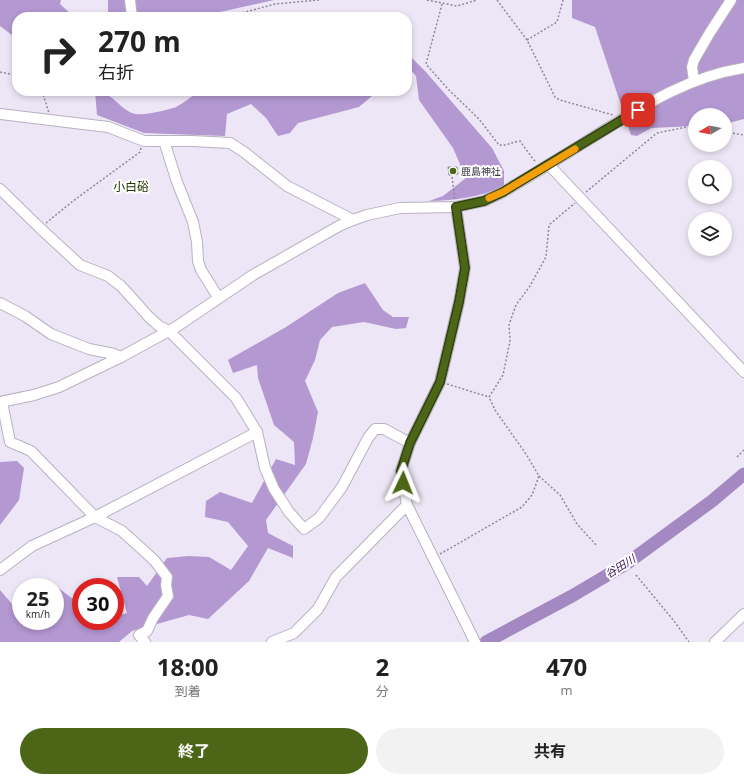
<!DOCTYPE html>
<html lang="ja">
<meta charset="utf-8">
<style>
:root{--surface:#fff;--page:#f2f2f2;--text:#222;--muted:#767676;--accent:#4c6618}
body{margin:0;font-family:"Open Sans","Noto Sans JP",sans-serif;background:var(--page);color:var(--text);height:100vh;display:flex;flex-direction:column;font-size:15px;white-space:nowrap}
*{box-sizing:border-box;margin:0}
p{font-size:13px;color:var(--muted)}
.icon{flex:none;width:22px;height:22px;fill:none;stroke:currentColor;stroke-width:2;stroke-linecap:round;stroke-linejoin:round}
.map{position:relative;height:642px;overflow:hidden}
.side{display:flex;flex-direction:column;background:var(--surface);flex:1}
.side>*{flex:none}
.top-card{position:absolute;left:12px;top:12px;width:400px;height:84px;border-radius:16px;box-shadow:0 2px 6px #0003;background:#fff;color:var(--text);overflow:hidden}
.needle{width:26px;rotate:260deg}
.tools{position:absolute;left:688px;top:108px;display:grid;gap:8px}
.tools a{display:grid;place-items:center;width:44px;height:44px;border-radius:50%;background:var(--surface);box-shadow:0 2px 6px #0003;font-size:20px}
.speed{position:absolute;left:12px;top:578px;display:flex;gap:8px;font-size:20px;font-weight:700;text-align:center}
.speed>*{display:grid;place-content:center;width:52px;height:52px;border-radius:50%;background:var(--surface);box-shadow:0 2px 6px #0003;line-height:1}
.speed small{font-size:10px;font-weight:400}
.speed .limit{border:6px solid #d22;background:#fff;color:#111}
.pin{position:absolute;display:grid;place-items:center;width:34px;height:34px;color:#fff;margin:-17px;border-radius:8px;box-shadow:0 2px 6px #0006}
.me{position:absolute;width:44px;margin:-22px;rotate:2deg;stroke-linejoin:round;filter:drop-shadow(0 0 3px #0008)}
.turn{display:flex;align-items:center;gap:14px;height:84px;padding:0 20px;font-size:18px}
.turn .icon{width:52px;height:52px;stroke-width:2.5}
.turn b{display:block;font-size:28px;line-height:34px}
.eta{display:flex;justify-content:space-evenly;align-items:center;height:68px;text-align:center}
.eta b{font-size:24px;font-weight:700;line-height:28px}
.cta{display:flex;gap:8px;margin-top:auto;padding:8px 20px}
.cta a{flex:1;height:46px;border-radius:24px;background:var(--accent);color:#fff;font-size:16px;font-weight:700;line-height:46px;text-align:center}
.cta a+a{background:var(--page);color:var(--text)}
.map>svg:first-child{display:block}
.forest{fill:#b498d2}
.lines{fill:none;stroke-linecap:round;stroke-linejoin:round}
.river{stroke:#a488c1;stroke-width:13}
.building{fill:#cac3d2;stroke:#8b8593}
.minor-casing{stroke:#b8b1bf;stroke-width:12}
.path{stroke:#8e8a94;stroke-width:1.5;stroke-dasharray:2 2;stroke-linecap:butt}
.minor{stroke:#fff;stroke-width:10}
.route-casing{stroke:#314210;stroke-width:10}
.route{stroke:#4c6618;stroke-width:7}
.slow{stroke:#f59e0b;stroke-width:7}
.poi-dot{fill:#4c6618;stroke:#fff;stroke-width:1.5}
.labels{text-anchor:middle;dominant-baseline:central;stroke-width:4;stroke-linejoin:round;paint-order:stroke}
.poi-label{font-size:10px;fill:#3e3b41;stroke:#fff;text-anchor:start}
.water-label{font-size:11px;font-style:italic;fill:#3c1459;stroke:#fff}
.quarter-label{font-size:12px;fill:#243500;stroke:#fff}
</style>
<div class="map">
<svg width="744" height="642" viewBox="0 0 744 642">
<rect width="100%" height="100%" fill="#ede6f6"/>
<!-- forest -->
<g class="forest">
<polygon points="0,0 61,0 60,4 74,17 17,17 17,38 16,38 0,26"/>
<polygon points="108,0 274,0 220,12 206,17 108,17"/>
<polygon points="572,0 744,0 744,119 725,124 725,115 695,115 695,126 651,128 637,136 631,135 595,27 572,18"/>
<path d="M407 56 411 57 425 71 492 148 504 171V187C480 196 455 201 429 201L443 196 466 178 453 148 419 100 416 76 407 65Z"/>
<path d="M95 91C111 91 119 108 132 113 140 117 168 110 176 107 184 103 192 96 199 91H378L359 107 298 123 290 133 278 136 266 118 251 104 227 114 225 136 144 133 97 115Z"/>
<polygon points="365,283 383,310 393,317 409,317 406,328 396,329 364,322 332,327 320,340 315,360 305,381 318,412 313,438 306,464 266,520 268,533 293,546 293,558 268,548 249,581 208,619 189,615 132,631 119,642 0,642 0,590 18,611 21,609 21,621 55,621 55,587 49,587 53,584 81,605 81,621 98,621 100,623 105,621 115,621 115,617 127,613 117,577 139,577 147,586 167,558 189,556 209,557 231,570 248,546 228,522 205,517 206,501 220,492 252,503 276,459 295,465 294,442 274,425 258,378 257,365 233,373 228,360 286,327 338,293"/>
<polygon points="17,461 24,468 19,500 0,525 0,462"/>
</g>
<g class="lines">
<!-- river -->
<polyline class="river" points="486,642 572,596 626,564 712,501 744,474"/>
</g>
<!-- building -->
<polygon class="building" points="448,167 457,167 458,174 449,175"/>
<g class="lines">
<defs>
<g id="minor">
<polyline points="130,0 132,17"/>
<polyline points="694,81 692,67 694,60 709,34 731,0"/>
<polyline points="0,114 108,127 144,141 192,141 230,143 244,152 287,186 353,220"/>
<polyline points="164,141 177,182 193,222 197,242 198,261 201,270 218,297"/>
<polyline points="549,165 744,372"/>
<polyline points="0,189 41,229 80,265 108,276 121,286 149,317 159,326 169,331 236,398 257,432 265,468 274,489 289,512 304,529 319,518 342,487 368,438 375,429 384,429 410,443"/>
<polyline points="456,207 465,268 459,302 440,382 410,443 401,471 407,505 475,642"/>
<polyline points="0,303 25,316 51,334 89,349 114,354 121,357"/>
<path d="M0 402 34 395 59 387 121 357 176 327 253 275 339 226 353 220 367 215 400 208 456 207 484 201 503 192C534 174 564 155 595 136 643 106 687 77 744 68"/>
<polyline points="2,402 10,442 31,451 95,517 122,531 154,560 167,577 166,585 168,596 153,618 147,631 139,635 145,642"/>
<polyline points="0,570 32,546 95,517 257,432"/>
<polyline points="272,642 294,633 318,609 336,577 407,505"/>
<polyline points="715,642 744,614"/>
</g>
</defs>
<!-- minor casing -->
<use href="#minor" class="minor-casing"/>
<!-- path -->
<g class="path">
<polyline points="427,0 457,6 477,0"/>
<polyline points="497,0 527,40 555,97 560,100 613,115"/>
<path d="M442 4 426 64 448 89 479 119 499 145C507 146 512 142 520 141L533 159 536 162"/>
<polyline points="227,17 275,4 319,0"/>
<polyline points="527,40 557,22 563,0"/>
<polyline points="0,72 10,74 17,75"/>
<polyline points="42,91 49,113"/>
<polyline points="725,132 744,135"/>
<polyline points="452,177 455,200"/>
<polyline points="586,192 657,133 687,127 695,128"/>
<polyline points="46,223 73,201 140,152 141,148"/>
<polyline points="447,384 489,397"/>
<polyline points="489,397 503,375 510,341 509,325 516,305 530,286 546,257 549,225 575,203"/>
<polyline points="737,457 744,450"/>
<polyline points="539,476 560,495 577,524 597,546"/>
<polyline points="440,554 522,507 532,495 539,476 526,454 495,410 489,397"/>
<polyline points="636,575 674,621 689,642"/>
</g>
<!-- minor -->
<use href="#minor" class="minor"/>
</g>
<g class="lines">
<defs>
<polyline id="route" points="403,483 401,471 410,443 440,382 459,302 465,268 456,207 484,201 503,192 638,110"/>
</defs>
<!-- route casing -->
<use href="#route" class="route-casing"/>
<!-- route -->
<use href="#route" class="route"/>
<!-- slow -->
<polyline class="slow" points="489,198 503,192 575,149"/>
</g>
<!-- markers -->
<circle class="poi-dot" cx="453" cy="171" r="4"/>
<g class="labels">
<!-- poi labels -->
<g class="poi-label">
<text x="461" y="171">鹿島神社</text>
</g>
<!-- water labels -->
<g class="water-label">
<text transform="translate(620 566) rotate(-32)">谷田川</text>
</g>
<!-- quarter labels -->
<g class="quarter-label">
<text x="131" y="186">小白硲</text>
</g>
</g>
</svg>
<div class="tools">
<a><svg class="needle" viewBox="-14 -14 28 28"><path d="M0-13l5 13h-10z" fill="#e53935"/><path d="M0 13l5-13h-10z" fill="#767676"/></svg></a>
<a><svg class="icon" aria-label="search" viewBox="0 0 24 24"><circle cx="10" cy="10" r="6"/><path d="M15 15l6 6"/></svg></a>
<a><svg class="icon" aria-label="layers" viewBox="0 0 24 24"><path d="M12 4l9 5-9 5-9-5zM3 14l9 5 9-5"/></svg></a>
</div>
<div class="speed"><div>25<small>km/h</small></div><div class="limit">30</div></div>
<div class="pin" style="left:638px;top:110px;background:#d93025"><svg class="icon" aria-label="arrive" viewBox="0 0 24 24"><path d="M6 21V4h12l-3 4 3 4H6"/></svg></div>
<svg class="me" style="left:403px;top:483px" viewBox="-20 -20 40 40"><path d="M0-17L14 15 0 8-14 15z" fill="#4c6618" stroke="#fff" stroke-width="4"/></svg>
<div class="top-card">
<div class="turn"><svg class="icon" aria-label="right" viewBox="0 0 24 24"><path d="M7 20v-9h11M14 6l5 5-5 5"/></svg><div><b>270 m</b>右折</div></div>
</div>
</div>
<section class="side">
<div class="eta">
<div><b>18:00</b><p>到着</p></div>
<div><b>2</b><p>分</p></div>
<div><b>470</b><p>m</p></div>
</div>
<div class="cta"><a>終了</a><a>共有</a></div>
</section>
